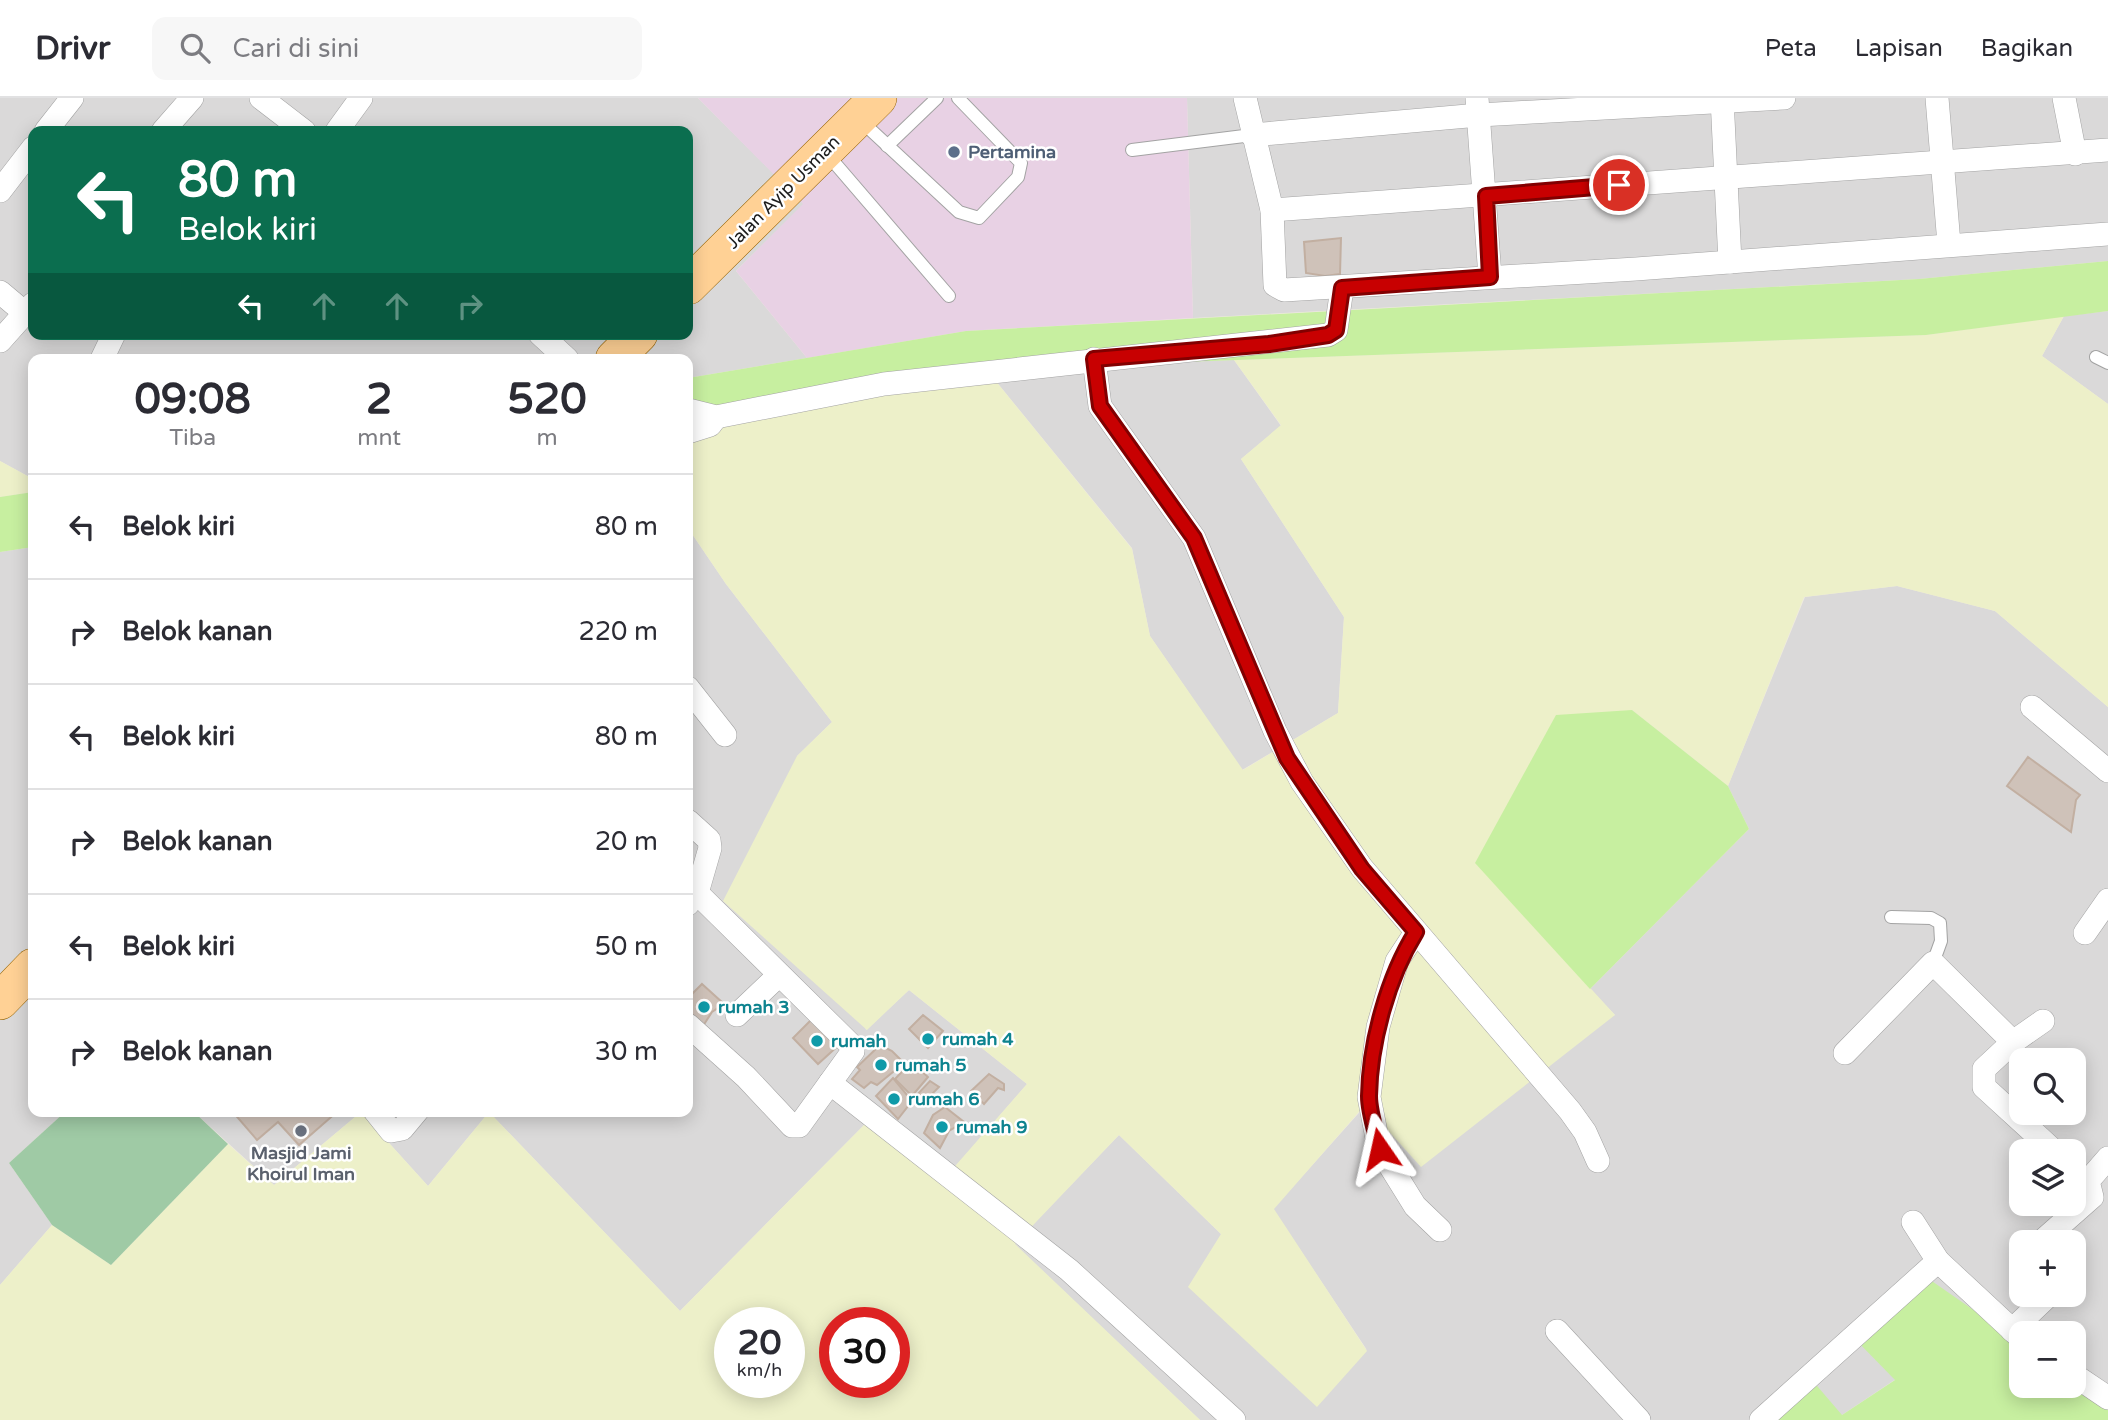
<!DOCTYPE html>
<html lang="id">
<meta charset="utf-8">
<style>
:root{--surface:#fff;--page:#f7f7f7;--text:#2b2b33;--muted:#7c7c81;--line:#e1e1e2}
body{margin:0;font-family:"Varela Round",sans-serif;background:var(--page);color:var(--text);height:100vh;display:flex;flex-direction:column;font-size:26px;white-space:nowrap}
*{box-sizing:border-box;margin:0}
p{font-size:23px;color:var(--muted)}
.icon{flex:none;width:38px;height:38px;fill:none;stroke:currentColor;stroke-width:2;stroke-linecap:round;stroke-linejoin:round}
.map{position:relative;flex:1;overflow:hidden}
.details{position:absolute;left:28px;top:256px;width:665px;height:763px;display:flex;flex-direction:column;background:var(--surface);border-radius:14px;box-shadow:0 4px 18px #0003}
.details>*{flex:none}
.top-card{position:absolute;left:28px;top:28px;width:665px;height:214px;border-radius:14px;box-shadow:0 4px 18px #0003;background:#0b6e4f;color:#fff;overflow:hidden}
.fabs{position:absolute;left:2009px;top:950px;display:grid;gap:14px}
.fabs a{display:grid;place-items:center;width:77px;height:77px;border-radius:14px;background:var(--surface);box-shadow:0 4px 18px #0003;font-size:35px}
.speed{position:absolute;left:714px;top:1209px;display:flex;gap:14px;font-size:35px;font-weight:700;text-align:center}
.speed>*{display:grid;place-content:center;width:91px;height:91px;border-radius:50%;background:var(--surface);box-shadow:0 4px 18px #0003;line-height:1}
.speed small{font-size:18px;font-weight:400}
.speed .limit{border:10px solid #d22;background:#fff;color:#111}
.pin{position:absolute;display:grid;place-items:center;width:60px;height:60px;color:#fff;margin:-30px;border:4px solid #fff;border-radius:50%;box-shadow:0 2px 7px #0007}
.me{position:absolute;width:77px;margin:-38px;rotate:349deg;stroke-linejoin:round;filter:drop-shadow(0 0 5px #0008)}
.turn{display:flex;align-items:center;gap:24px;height:147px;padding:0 35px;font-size:32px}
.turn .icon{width:91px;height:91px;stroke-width:2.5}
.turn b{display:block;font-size:49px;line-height:60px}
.lanes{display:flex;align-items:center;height:66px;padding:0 35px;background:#0003;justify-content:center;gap:35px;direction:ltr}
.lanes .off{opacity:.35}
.eta{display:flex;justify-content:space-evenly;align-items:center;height:119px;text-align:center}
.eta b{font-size:42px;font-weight:800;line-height:49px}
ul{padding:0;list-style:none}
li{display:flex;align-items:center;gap:21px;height:105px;padding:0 35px;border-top:2px solid var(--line)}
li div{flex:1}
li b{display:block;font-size:26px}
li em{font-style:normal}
header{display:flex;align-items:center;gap:42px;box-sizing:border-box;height:98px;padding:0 35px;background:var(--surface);border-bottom:2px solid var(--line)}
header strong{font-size:33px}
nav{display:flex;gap:38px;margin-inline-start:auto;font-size:24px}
.search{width:490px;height:63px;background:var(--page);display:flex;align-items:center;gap:18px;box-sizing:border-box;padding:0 24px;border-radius:14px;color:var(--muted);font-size:26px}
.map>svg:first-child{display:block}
.residential{fill:#dad9d9;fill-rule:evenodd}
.industrial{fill:#e8d1e4}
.farmland{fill:#edf0c9;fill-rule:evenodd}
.grass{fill:#c7efa0}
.cemetery{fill:#9fcaa5}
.building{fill:#cfc2b9;stroke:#c2afa1;stroke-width:2}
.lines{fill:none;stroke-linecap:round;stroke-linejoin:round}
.service-casing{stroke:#a3a3a3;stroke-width:14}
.minor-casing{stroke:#a3a3a3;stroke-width:24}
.primary-casing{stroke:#946200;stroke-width:38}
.service{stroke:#fff;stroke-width:12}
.minor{stroke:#fff;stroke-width:23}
.primary{stroke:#ffd195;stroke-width:37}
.route-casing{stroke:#820001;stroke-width:18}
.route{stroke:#c80001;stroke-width:12}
.service-dot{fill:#5c6f8a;stroke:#fff;stroke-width:2.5}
.culture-dot{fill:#0f9aa8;stroke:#fff;stroke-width:2.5}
.worship-dot{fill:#6b7280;stroke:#fff;stroke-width:2.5}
.labels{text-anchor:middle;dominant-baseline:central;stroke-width:5;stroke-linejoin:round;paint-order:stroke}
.service-label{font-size:18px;font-weight:bold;fill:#4e5e75;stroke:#fff;text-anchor:start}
.street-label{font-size:18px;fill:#1c1c1c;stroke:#fff}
.culture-label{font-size:18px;font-weight:bold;fill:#0d838f;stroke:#fff;text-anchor:start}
.worship-label{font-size:18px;font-weight:bold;fill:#5b616d;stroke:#fff}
</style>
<header>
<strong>Drivr</strong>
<div class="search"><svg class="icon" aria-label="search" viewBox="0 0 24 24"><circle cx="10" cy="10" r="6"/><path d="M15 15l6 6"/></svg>Cari di sini</div>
<nav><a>Peta</a><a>Lapisan</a><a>Bagikan</a></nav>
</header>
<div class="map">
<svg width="2108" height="1322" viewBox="0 0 2108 1322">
<rect width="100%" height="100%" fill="#efeae0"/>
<!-- residential -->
<g class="residential">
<path d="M0 0H698L804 106 736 173 807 260 688 280V261H33V381L0 363ZM33 33H688V236H33Z"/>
<polygon points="1187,0 2108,0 2108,163 1919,181 1193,220"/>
<polygon points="2108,213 2108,306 2042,258 2064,218"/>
<polygon points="1234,262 1281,328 1241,361 1344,519 1338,615 1242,672 1150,538 1132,450 986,271"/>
<polygon points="688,430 726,486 832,624 797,658 866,932 909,892 1027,986 942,1084 866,1025 680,1213 489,1014 428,1088 361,1014 274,1087 193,1013 688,1013"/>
<polygon points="33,449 33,1013 66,1013 9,1065 52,1127 0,1187 0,454"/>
<path d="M1897 488 1995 513 2108 609V1305L2074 1281V1236H2021L1856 1241 1896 1281 1842 1317 1755 1322H1200L1014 1146 1119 1037 1221 1136 1367 1252 1273 1111 1366 1007 1615 917 1590 891 1749 731 1728 688 1805 499ZM2021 962H2074V1015H2021ZM2021 1054H2074V1106H2021ZM2021 1144H2074V1197H2021Z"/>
</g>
<!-- industrial -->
<polygon class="industrial" points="698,0 1187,0 1193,220 966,233 807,260 736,173 803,106"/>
<!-- farmland -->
<g class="farmland">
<path d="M2064 218 2042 258 2108 306V609L1995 513 1897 488 1804 499 1728 688 1632 612 1476 765 1615 917 1421 1069 1365 1007 1274 1111 1367 1253 1317 1309 1188 1189 1221 1136 1119 1037 1015 1146 1200 1322H0V1187L52 1127 111 1167 228 1046 274 1087 361 1014 428 1088 489 1014 680 1213 866 1025 942 1083 1027 986 909 892 867 932 723 803 797 658 832 624 726 486 688 430V324L986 271 1132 451 1150 538 1243 672 1338 615 1344 519 1241 361 1281 327 1234 262 1926 237ZM730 1225H789V1284H730ZM835 1225H894V1284H835Z"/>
<polygon points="0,363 33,381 33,394 0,399"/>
</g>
<!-- grass -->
<g class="grass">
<polygon points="2108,163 2108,213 1926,237 986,271 688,324 688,280 966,233 1919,181"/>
<polygon points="33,394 33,449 0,454 0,399"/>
<polygon points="1632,612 1728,688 1749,731 1590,891 1475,765 1556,617"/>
<polygon points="1926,1179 2021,1245 2021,1288 2074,1288 2108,1305 2108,1322 1755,1322 1812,1282 1842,1317 1895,1282 1855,1241"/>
</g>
<!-- cemetery -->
<polygon class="cemetery" points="66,1013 193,1013 228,1046 111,1167 52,1127 9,1065"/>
<!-- building -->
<g class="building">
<polygon points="1341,140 1340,176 1325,178 1306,175 1304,144"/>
<polygon points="2028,659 2080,697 2076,702 2071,734 2007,688"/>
<polygon points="702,886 724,906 712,914 703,928 688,912 688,900"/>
<polygon points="923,917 943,933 928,950 909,931"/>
<polygon points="814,919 840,946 818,966 793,940"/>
<polygon points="880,947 892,953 904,965 877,987 871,984 864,990 852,981 860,972 857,969"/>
<polygon points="911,964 928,979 912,998 895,981"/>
<polygon points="989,976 1004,986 1004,992 998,990 984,1006 971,993"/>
<polygon points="893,980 912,1003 898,1021 876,998"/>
<polygon points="930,983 939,989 920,1008 914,1000"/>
<polygon points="945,1009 964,1024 949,1033 940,1050 924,1035 933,1017"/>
<polygon points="232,1013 338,1013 299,1047 278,1024 257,1042"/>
</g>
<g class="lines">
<defs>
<g id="service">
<polyline points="860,22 959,114 979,120 1018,79 1021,65 958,0"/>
<polyline points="887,48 937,0"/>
<polyline points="1132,52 1252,37"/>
<polyline points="827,56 949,198"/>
<polyline points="2096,259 2108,265"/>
<polyline points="1891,819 1931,820 1940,825 1941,843 1933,865"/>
</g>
<g id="minor">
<polyline points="261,0 304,33"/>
<polyline points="1245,0 1272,112 1275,187 1284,192 1636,171 2108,136"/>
<polyline points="1477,0 1490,179"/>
<polyline points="1722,0 1730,164"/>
<polyline points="1937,0 1949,146"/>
<polyline points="2064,0 2075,56"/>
<polyline points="46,33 72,0"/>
<polyline points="163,33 192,0"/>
<polyline points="337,33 361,0"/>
<polyline points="1252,37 1479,17 1784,0"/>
<polyline points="0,93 33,50"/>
<polyline points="1272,112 2108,52"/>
<polyline points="0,194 25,215"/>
<polyline points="540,236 567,261"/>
<polyline points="0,243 33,206"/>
<polyline points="102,261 114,236"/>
<polyline points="1094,261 1100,308 1194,440 1275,633 1302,684 1362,770 1570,1013 1585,1034 1598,1063"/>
<polyline points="688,312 716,319 884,286 1328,237 1336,232 1342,190"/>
<polyline points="688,334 710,327 716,319"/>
<polyline points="688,590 725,637"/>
<polyline points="2032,609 2108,673"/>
<polyline points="688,723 709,742 710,750 697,795 688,806"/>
<polyline points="1416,834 1397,863 1378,929 1369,999 1379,1050 1415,1108 1440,1132"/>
<polyline points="2085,835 2108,802"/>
<polyline points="737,917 779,877"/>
<polyline points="2043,923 2013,944 1984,971 1984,989 2055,1054"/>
<polyline points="688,927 746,979 792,1028 799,1028 853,953 852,948 697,795"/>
<polyline points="1845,955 1933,865 2013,944"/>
<polyline points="830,985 1069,1172 1234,1322"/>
<polyline points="375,1013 391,1033 402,1031 417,1013"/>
<polyline points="1913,1124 1938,1163 2021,1240"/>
<polyline points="2041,1144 2092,1099 2088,1083 2108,1060"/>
<polyline points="2012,1232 2049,1197"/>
<polyline points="1557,1233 1639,1322"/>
<polyline points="2074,1277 2108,1300"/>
<polyline points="1761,1322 1938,1163"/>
</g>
<g id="primary">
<polyline points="688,188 878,0"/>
<polyline points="614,261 639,236"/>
<polyline points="0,903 33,869"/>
</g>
</defs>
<!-- service casing -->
<use href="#service" class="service-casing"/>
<!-- minor casing -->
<use href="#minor" class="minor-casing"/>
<!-- primary casing -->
<use href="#primary" class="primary-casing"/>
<!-- service -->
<use href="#service" class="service"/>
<!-- minor -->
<use href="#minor" class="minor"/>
<!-- primary -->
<use href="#primary" class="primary"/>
</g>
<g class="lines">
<defs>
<path id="route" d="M1380 1051C1376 1034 1369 1015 1369 998 1370 944 1388 879 1416 834L1362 771 1287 660 1194 440 1100 308 1094 261 1269 246 1328 237 1336 232 1342 190 1490 179 1486 98 1619 87"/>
</defs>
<!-- route casing -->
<use href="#route" class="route-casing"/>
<!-- route -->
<use href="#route" class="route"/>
</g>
<!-- markers -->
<circle class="service-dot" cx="954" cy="54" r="7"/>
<g class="culture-dot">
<circle cx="704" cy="909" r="7"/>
<circle cx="928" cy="941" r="7"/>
<circle cx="817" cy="943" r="7"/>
<circle cx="881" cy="967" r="7"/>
<circle cx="894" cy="1001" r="7"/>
<circle cx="942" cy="1029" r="7"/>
</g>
<circle class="worship-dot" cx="301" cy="1033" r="7"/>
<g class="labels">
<!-- service labels -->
<g class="service-label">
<text x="968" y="54">Pertamina</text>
</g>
<!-- street labels -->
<g class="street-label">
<text transform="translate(783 94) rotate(-45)">Jalan Ayip Usman</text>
</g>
<!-- culture labels -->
<g class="culture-label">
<text x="718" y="909">rumah 3</text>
<text x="942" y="941">rumah 4</text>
<text x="831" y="943">rumah</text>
<text x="895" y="967">rumah 5</text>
<text x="908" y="1001">rumah 6</text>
<text x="956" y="1029">rumah 9</text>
</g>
<!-- worship labels -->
<g class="worship-label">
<text x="301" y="1055">Masjid Jami<tspan x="301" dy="21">Khoirul Iman</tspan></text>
</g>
</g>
</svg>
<div class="fabs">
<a><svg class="icon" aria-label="search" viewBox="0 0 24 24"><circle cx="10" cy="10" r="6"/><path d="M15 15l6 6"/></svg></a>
<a><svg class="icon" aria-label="layers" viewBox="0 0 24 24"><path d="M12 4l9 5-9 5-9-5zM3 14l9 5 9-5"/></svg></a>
<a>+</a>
<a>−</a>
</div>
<div class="speed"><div>20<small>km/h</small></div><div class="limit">30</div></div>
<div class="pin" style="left:1619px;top:87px;background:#d93025"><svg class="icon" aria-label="arrive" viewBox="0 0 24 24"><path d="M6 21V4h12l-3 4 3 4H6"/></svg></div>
<svg class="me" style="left:1380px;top:1051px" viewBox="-20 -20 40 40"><path d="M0-17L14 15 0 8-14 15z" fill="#c80001" stroke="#fff" stroke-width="4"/></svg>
<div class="top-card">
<div class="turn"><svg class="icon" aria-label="left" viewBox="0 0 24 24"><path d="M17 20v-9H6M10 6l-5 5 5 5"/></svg><div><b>80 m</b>Belok kiri</div></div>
<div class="lanes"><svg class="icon" aria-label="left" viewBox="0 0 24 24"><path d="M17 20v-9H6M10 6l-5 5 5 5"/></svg><svg class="icon off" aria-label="ahead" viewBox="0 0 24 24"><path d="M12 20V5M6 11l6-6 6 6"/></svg><svg class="icon off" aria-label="ahead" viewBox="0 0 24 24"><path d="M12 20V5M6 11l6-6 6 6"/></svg><svg class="icon off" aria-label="right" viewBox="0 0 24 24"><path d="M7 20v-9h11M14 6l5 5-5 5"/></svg></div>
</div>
<section class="details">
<div class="eta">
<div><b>09:08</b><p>Tiba</p></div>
<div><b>2</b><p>mnt</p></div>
<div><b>520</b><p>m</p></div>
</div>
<ul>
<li><svg class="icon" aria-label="left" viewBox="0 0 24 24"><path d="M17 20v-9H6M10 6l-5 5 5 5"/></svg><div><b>Belok kiri</b></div><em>80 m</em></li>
<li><svg class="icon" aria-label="right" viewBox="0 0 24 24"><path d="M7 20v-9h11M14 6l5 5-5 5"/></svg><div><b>Belok kanan</b></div><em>220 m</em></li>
<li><svg class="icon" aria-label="left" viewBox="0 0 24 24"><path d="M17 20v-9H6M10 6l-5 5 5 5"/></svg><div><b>Belok kiri</b></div><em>80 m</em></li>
<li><svg class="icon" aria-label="right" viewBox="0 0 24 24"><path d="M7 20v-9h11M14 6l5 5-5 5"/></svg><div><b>Belok kanan</b></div><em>20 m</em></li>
<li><svg class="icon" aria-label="left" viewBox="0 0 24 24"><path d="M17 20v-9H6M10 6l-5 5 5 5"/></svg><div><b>Belok kiri</b></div><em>50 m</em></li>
<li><svg class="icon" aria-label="right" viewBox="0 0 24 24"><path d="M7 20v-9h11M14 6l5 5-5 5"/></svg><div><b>Belok kanan</b></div><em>30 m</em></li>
</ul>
</section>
</div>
